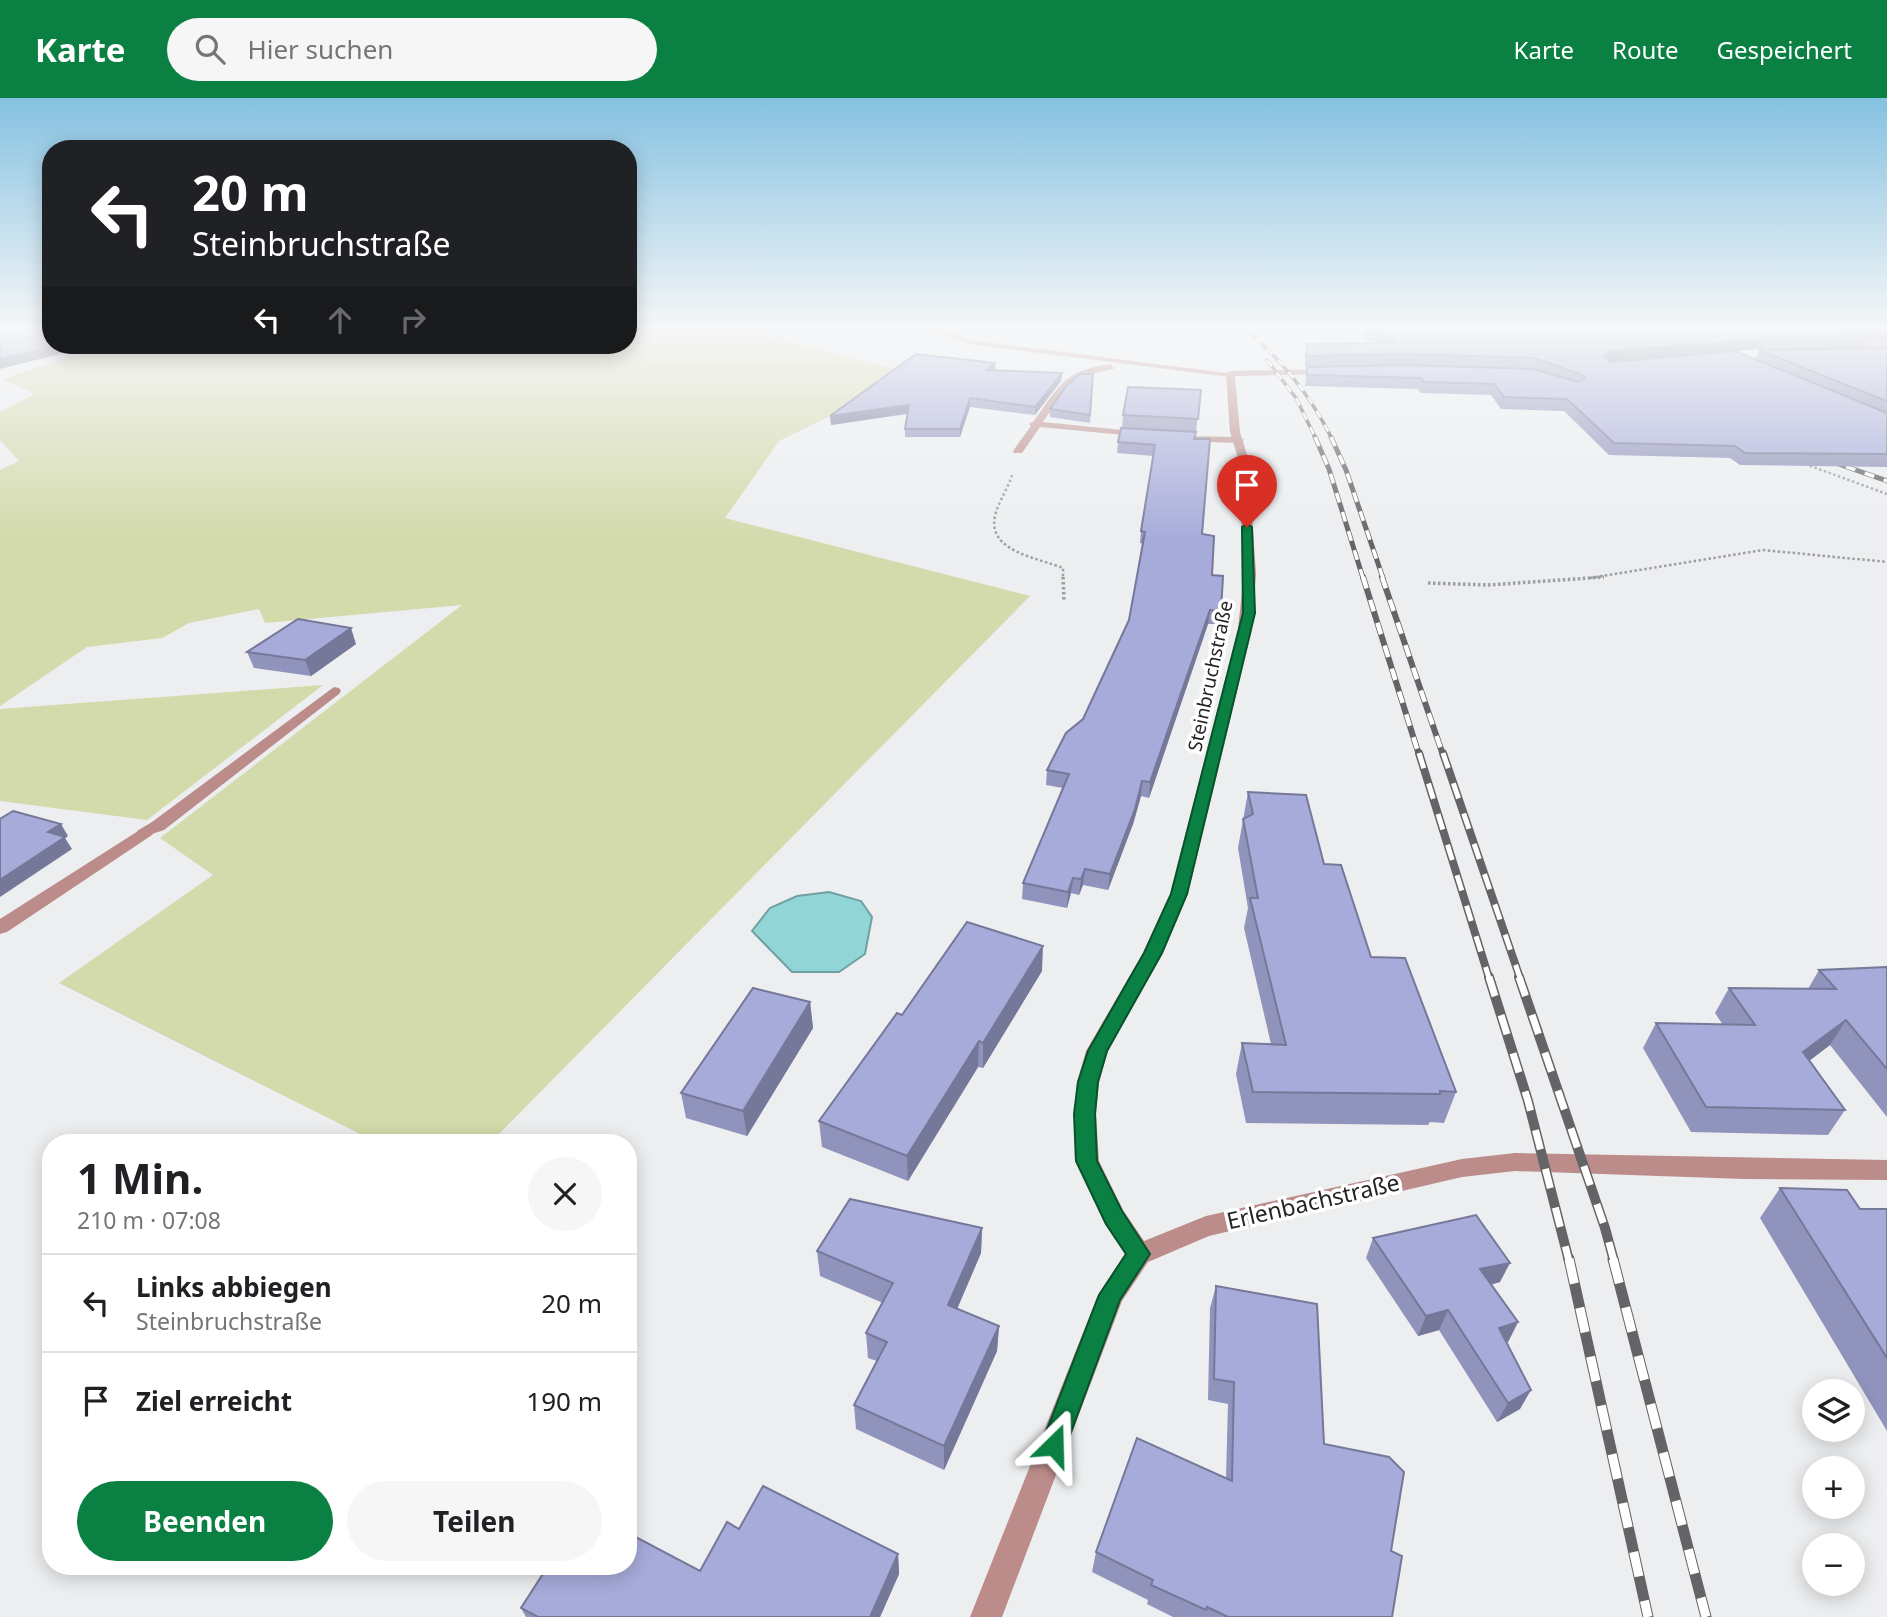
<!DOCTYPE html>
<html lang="de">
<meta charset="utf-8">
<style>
:root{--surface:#fff;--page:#f6f6f6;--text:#202124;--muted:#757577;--line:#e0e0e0;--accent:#0b8043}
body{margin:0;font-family:"Noto Sans",sans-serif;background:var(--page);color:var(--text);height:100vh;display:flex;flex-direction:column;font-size:26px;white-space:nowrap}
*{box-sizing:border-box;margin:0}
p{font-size:23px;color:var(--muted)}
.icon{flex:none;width:38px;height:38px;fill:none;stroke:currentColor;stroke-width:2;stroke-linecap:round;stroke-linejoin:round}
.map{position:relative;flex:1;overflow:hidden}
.sheet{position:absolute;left:42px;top:1036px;width:595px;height:441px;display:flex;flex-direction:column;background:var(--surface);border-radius:28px;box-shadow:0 4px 18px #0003}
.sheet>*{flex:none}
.hud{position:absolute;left:42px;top:42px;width:595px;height:214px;border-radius:28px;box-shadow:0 4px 18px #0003;background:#202124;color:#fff;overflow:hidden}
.buttons{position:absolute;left:1802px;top:1281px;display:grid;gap:14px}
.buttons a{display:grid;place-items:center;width:63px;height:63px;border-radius:50%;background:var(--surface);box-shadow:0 4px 18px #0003;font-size:35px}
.pin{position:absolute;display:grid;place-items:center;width:60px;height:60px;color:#fff;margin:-72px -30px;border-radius:50% 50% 50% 0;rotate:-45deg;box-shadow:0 0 7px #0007}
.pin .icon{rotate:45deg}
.me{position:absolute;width:77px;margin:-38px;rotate:22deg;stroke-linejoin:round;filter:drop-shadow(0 0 5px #0008)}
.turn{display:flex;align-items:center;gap:24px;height:147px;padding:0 35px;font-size:32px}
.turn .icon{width:91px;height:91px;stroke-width:2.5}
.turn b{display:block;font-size:49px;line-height:60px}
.lanes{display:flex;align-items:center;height:66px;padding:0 35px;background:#0003;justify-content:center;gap:35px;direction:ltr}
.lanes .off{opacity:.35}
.round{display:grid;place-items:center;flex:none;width:74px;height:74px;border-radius:37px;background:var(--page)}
.overview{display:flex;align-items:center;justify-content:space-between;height:119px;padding:0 35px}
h1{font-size:42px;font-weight:700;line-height:52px}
.primary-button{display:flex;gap:14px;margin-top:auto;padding:14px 35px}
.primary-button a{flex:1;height:80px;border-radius:42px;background:var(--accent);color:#fff;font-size:28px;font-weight:700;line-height:80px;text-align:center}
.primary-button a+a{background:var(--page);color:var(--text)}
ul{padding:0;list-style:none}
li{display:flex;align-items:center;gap:21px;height:98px;padding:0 35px;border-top:2px solid var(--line)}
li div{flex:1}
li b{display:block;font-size:26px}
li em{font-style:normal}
header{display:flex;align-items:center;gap:42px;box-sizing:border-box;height:98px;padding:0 35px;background:var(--accent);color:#fff}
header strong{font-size:33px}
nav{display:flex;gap:38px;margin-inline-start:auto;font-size:24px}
.search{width:490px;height:63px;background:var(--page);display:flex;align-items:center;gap:18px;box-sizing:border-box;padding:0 24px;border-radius:38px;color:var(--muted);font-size:26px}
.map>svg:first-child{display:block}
.green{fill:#d3daab}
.water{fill:#91d5d7;stroke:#70a0a2;stroke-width:2}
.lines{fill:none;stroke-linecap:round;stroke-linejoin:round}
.path-far2{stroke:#9d9e9f;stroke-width:2;stroke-dasharray:2 2;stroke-linecap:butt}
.path-far1{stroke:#9d9e9f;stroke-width:2.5;stroke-dasharray:2.5 2.5;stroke-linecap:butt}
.path{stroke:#9d9e9f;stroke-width:3.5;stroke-dasharray:2.5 2.5;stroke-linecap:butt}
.lane{fill:#bb8c8a;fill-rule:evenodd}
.street{fill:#bb8c8a;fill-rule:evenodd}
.rail-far5-casing{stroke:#646466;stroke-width:3.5}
.rail-far4-casing{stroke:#646466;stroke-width:5}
.rail-far3-casing{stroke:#646466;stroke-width:6}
.rail-far2-casing{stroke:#646466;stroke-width:8}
.rail-far1-casing{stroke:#646466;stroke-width:10}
.rail-casing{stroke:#646466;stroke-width:11}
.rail-far5{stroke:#fff;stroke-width:2.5;stroke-dasharray:8;stroke-linecap:butt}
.rail-far4{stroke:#fff;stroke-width:3.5;stroke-dasharray:10;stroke-linecap:butt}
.rail-far3{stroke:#fff;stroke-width:4.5;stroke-dasharray:12;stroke-linecap:butt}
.rail-far2{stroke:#fff;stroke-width:5;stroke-dasharray:16;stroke-linecap:butt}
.rail-far1{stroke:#fff;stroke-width:7;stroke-dasharray:20;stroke-linecap:butt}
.rail{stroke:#fff;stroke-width:9;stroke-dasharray:25;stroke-linecap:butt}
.wall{fill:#9093bb;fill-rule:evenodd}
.shaded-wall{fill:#757899}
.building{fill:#a7abda;stroke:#757899;stroke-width:2}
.route{fill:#0b8043;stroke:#07532c;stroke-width:2}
.labels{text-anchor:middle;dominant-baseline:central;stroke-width:7;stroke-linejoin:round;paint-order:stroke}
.street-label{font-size:19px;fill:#242425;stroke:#fff}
.near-street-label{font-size:23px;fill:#242425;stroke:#fff}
</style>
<header>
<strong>Karte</strong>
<div class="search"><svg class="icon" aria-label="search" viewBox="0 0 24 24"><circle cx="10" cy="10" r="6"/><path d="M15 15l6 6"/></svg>Hier suchen</div>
<nav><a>Karte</a><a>Route</a><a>Gespeichert</a></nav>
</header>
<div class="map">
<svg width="1887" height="1519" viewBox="0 0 1887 1519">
<rect width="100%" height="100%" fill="#eceef0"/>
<!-- green -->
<g class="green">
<polygon points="628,229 734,229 916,276 779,343 725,420 1030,498 490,1045 378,1045 59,885 213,777 160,740 462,507 265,525 259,511 189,525 162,540 87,549 0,608 0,372 19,363 0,342 0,314 35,296 3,281 105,247 628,247"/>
<polygon points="323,587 147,722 0,703 0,611"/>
</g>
<!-- water -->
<polygon class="water" points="829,794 861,803 872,819 865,856 839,874 792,874 752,833 770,810 797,798"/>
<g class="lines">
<!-- path-far2 -->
<g class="path-far2">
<polyline points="897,229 910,230"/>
<polyline points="777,239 854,229"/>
</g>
<!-- path-far1 -->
<g class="path-far1">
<polyline points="1805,366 1887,396"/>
<path d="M1012 377C1008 391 998 404 995 418 987 454 1039 460 1063 470V480"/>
<polyline points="1590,480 1763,452 1887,464"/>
</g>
<!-- path -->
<g class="path">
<polyline points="1063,479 1064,503"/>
<polyline points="1428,485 1488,487 1604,479"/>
</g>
<!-- lane -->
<g class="lane">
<polygon points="930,229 941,229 970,242 1234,276 1230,279 968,246"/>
<path d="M1111 266 1114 271C1066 280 1070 286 1043 324L1142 334 1145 335V339L1040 329 1022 355H1014L1013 353 1031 328 1029 326 1034 323C1061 286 1063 273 1111 266Z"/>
<polygon points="1178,338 1239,339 1244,342 1239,345 1181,343 1176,340"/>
<polygon points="334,589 339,590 341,593 339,596 164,732 146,738 140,737 137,733 152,724"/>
</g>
<!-- street -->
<g class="street">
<polygon points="1796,229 1810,229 1887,250 1887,254"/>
<polygon points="1329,271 1332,276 1235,278 1240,334 1248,360 1256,476 1252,531 1188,796 1163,855 1108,953 1099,984 1096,1016 1099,1063 1123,1112 1144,1143 1206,1118 1462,1061 1515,1055 1887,1062 1887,1082 1744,1081 1515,1073 1462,1079 1209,1138 1148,1164 1122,1203 1002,1519 970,1519 1098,1197 1125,1156 1105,1126 1075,1063 1074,1016 1077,984 1086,953 1143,855 1170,796 1238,531 1244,476 1238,360 1230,334 1226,276 1230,273"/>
<polygon points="146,728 152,729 155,733 152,737 7,834 0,836 0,821"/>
</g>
<defs>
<g id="rail-far5">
<path d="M1243 229C1281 261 1310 296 1332 341"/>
<polyline points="1267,262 1296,300 1316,341"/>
</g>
<g id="rail-far4">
<polyline points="1315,339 1329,371 1363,480"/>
<polyline points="1331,339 1346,372 1383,480"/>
<polyline points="1827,362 1887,383"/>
</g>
<g id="rail-far3">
<polyline points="1363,479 1419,657"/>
<polyline points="1382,479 1443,657"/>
</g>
<g id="rail-far2">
<polyline points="1419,655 1489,880"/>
<polyline points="1443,655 1520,880"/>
</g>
<g id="rail-far1">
<polyline points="1489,879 1528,1003 1569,1163"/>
<polyline points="1519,879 1605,1130 1614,1163"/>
</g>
<g id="rail">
<polyline points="1569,1161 1648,1519"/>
<polyline points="1613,1161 1706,1519"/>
</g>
</defs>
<!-- rail-far5 casing -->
<use href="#rail-far5" class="rail-far5-casing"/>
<!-- rail-far4 casing -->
<use href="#rail-far4" class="rail-far4-casing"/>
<!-- rail-far3 casing -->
<use href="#rail-far3" class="rail-far3-casing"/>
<!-- rail-far2 casing -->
<use href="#rail-far2" class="rail-far2-casing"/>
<!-- rail-far1 casing -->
<use href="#rail-far1" class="rail-far1-casing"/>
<!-- rail casing -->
<use href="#rail" class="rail-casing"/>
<!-- rail-far5 -->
<use href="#rail-far5" class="rail-far5"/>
<!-- rail-far4 -->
<use href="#rail-far4" class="rail-far4"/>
<!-- rail-far3 -->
<use href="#rail-far3" class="rail-far3"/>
<!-- rail-far2 -->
<use href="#rail-far2" class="rail-far2"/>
<!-- rail-far1 -->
<use href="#rail-far1" class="rail-far1"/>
<!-- rail -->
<use href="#rail" class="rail"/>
</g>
<!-- wall -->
<g class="wall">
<path d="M1364 229H1887V369L1740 367 1730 360 1609 357 1564 313 1501 311 1491 297 1421 295 1418 291 1305 288 1307 269H1305V256L1307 246 1375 245 1362 239ZM1869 244 1879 246V250H1866ZM1763 251 1759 252 1755 262 1735 253Z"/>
<polygon points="995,265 995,272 1062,275 1061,283 1035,317 970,309 960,339 905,339 905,331 908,316 831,327"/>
<polygon points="1093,276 1090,325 1050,319 1050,311"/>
<polygon points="1201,292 1196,334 1122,330 1123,317"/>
<polygon points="1196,334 1195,341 1202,436 1221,513 1219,526 1208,526 1149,700 1141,698 1133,726 1108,792 1083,787 1079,797 1071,795 1067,810 1022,801 1023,785 1063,690 1046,687 1047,672 1083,621 1129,522 1143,446 1140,445 1141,433 1154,358 1117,355 1118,344"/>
<polygon points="356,546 311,578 254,570 247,554"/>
<polygon points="1248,694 1324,766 1371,859 1456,994 1444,1025 1430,1024 1428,1027 1246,1025 1236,976 1242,945 1271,946 1244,830 1248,810 1238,750"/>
<polygon points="1887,869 1887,1019 1830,947 1810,962 1845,1012 1828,1037 1691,1034 1643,950 1656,925 1723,927 1715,915 1729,890 1808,891 1819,872"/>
<polygon points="1042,873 983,970 978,969 908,1083 822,1049 819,1023 902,917"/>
<polygon points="810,904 813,930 747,1038 686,1020 681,995"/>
<polygon points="1780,1090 1860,1111 1887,1111 1887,1333 1760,1120"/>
<polygon points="982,1130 981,1155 957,1211 999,1228 997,1253 944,1372 856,1331 854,1307 877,1263 868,1260 866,1235 883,1205 820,1178 817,1153"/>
<polygon points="1373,1140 1500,1184 1491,1187 1518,1224 1508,1244 1506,1244 1520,1311 1497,1324 1439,1232 1418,1238 1366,1160"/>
<polygon points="1216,1188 1324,1346 1391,1453 1392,1519 1173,1519 1147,1506 1148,1502 1092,1474 1096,1454 1226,1380 1228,1306 1208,1302 1210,1210"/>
<polygon points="739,1431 898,1456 899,1476 880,1519 526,1519 521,1510 700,1473"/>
</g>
<!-- shaded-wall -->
<g class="shaded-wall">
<polygon points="1767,241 1763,251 1607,263 1604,258 1610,253"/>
<polygon points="57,247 96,247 0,271 0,261"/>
<polygon points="995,265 995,273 987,272"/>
<polygon points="1062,275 1061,283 1035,317 1035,309"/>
<polygon points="970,300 970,309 960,339 960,331"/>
<polygon points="909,307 909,315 831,327 830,318"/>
<polygon points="1210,512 1208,526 1149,700 1150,684"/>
<polygon points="351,530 356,546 311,578 305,562"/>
<polygon points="1142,683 1141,698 1133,726 1108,792 1110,776"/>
<polygon points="61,726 68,738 65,740 72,751 0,799 0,782 48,734"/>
<polygon points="1085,771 1083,787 1079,797 1081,781"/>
<polygon points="1073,780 1071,795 1067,810 1068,794"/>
<polygon points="1043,848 1042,873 983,970 983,945"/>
<polygon points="810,904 813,930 747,1038 743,1013"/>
<polygon points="1846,922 1830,947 1788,979 1803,954"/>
<polygon points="979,943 978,969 908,1083 907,1058"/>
<polygon points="982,1130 981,1155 948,1232 948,1207"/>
<polygon points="1510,1165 1500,1184 1470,1191 1480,1171"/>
<polygon points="1448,1212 1439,1232 1418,1238 1426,1218"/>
<polygon points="1518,1224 1508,1244 1489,1249 1499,1230"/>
<polygon points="999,1228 997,1253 944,1372 944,1348"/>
<polygon points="1531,1292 1520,1311 1497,1324 1508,1305"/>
<polygon points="898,1456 899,1476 880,1519 870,1519"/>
</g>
<!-- building -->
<g class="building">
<polygon points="0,229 51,229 51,247 57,247 0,261"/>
<polygon points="1366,229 1829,229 1870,241 1767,241 1610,253 1604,258 1611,264 1735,253 1887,315 1887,356 1745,355 1735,348 1614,345 1567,301 1504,299 1494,286 1424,284 1421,280 1307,277 1307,269 1405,267 1533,271 1578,284 1585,280 1583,277 1534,260 1405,256 1307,258 1307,246 1397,245"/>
<polygon points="1859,229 1887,229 1887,241 1884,241 1883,236"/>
<polygon points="1887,250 1887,303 1759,252"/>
<polygon points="916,256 995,265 987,272 1062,275 1035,309 970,300 960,331 905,331 909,307 830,318"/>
<polygon points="1080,276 1093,276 1090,317 1050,311 1067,287"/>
<polygon points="1128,289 1201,292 1198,321 1123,317"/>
<polygon points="1121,330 1196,334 1194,341 1210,341 1202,436 1214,438 1212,477 1223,478 1221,513 1210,512 1150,684 1142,683 1135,711 1110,776 1085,771 1081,781 1073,780 1068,794 1023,785 1069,676 1047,672 1066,635 1083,621 1129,522 1145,434 1141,433 1155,347 1118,344"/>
<polygon points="298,521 351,530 305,562 247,554"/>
<polygon points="1248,694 1306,697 1324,766 1341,767 1371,859 1405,860 1456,994 1440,993 1440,996 1253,994 1242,945 1286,947 1250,800 1258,800 1243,721 1253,716"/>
<polygon points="13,713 61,726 48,734 65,739 0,782 0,721"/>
<polygon points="967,824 1043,848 983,945 979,943 907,1058 819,1023 897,915 902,917"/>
<polygon points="1887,869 1887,971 1846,922 1803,954 1845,1012 1706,1009 1656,925 1755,927 1729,890 1836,891 1819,872"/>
<polygon points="753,890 810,904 743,1013 681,995"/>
<polygon points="1780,1090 1847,1092 1860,1111 1887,1111 1887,1260"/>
<polygon points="850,1101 982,1130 948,1207 999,1228 944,1348 854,1307 887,1244 866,1235 893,1185 817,1153"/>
<polygon points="1476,1117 1510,1165 1480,1171 1518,1224 1499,1230 1531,1292 1508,1305 1448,1212 1426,1218 1373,1140"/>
<polygon points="1216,1188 1317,1206 1324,1346 1389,1359 1404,1374 1391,1453 1402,1458 1392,1519 1228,1519 1207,1509 1206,1512 1151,1487 1153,1482 1096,1454 1137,1340 1232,1383 1234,1284 1214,1281"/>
<polygon points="763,1388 898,1456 870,1519 538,1519 521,1510 548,1468 628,1468 628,1435 700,1473 727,1424 739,1431"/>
</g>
<!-- sky -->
<linearGradient id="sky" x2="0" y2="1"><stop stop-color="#85c1e1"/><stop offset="0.52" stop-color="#f6f7f8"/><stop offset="1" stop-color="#f6f7f8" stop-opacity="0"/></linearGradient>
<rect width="1887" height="442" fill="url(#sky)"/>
<!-- route -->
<polygon class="route" points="1247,426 1252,429 1255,515 1187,796 1162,855 1107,953 1098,984 1095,1016 1097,1063 1122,1113 1150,1156 1120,1202 1063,1356 1054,1359 1045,1356 1041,1347 1099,1197 1126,1156 1106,1126 1076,1063 1074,1016 1078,984 1088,953 1144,855 1171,796 1243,515 1242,429"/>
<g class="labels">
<!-- street labels -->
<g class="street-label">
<text transform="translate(1210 578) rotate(-78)">Steinbruchstraße</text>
</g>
<!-- near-street labels -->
<g class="near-street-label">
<text transform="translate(1313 1103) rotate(-13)">Erlenbachstraße</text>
</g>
</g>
</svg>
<div class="buttons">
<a><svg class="icon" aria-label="layers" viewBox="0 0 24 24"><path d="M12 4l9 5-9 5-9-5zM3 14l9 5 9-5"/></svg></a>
<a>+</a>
<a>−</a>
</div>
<div class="pin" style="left:1247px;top:429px;background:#d93025"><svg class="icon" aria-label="arrive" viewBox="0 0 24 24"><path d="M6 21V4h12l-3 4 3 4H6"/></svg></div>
<svg class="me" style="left:1054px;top:1347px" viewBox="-20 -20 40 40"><path d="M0-17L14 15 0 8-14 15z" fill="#0b8043" stroke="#fff" stroke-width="4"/></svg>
<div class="hud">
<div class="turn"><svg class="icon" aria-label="left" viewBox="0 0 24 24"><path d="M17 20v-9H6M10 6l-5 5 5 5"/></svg><div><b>20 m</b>Steinbruchstraße</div></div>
<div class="lanes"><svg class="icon" aria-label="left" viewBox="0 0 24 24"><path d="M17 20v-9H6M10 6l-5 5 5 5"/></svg><svg class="icon off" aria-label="ahead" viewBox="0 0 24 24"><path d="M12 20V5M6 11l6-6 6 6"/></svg><svg class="icon off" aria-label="right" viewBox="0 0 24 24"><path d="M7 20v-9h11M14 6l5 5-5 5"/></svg></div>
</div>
<section class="sheet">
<div class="overview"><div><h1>1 Min.</h1><p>210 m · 07:08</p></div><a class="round"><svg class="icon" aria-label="close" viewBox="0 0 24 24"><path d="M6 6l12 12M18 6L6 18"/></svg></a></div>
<ul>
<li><svg class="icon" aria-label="left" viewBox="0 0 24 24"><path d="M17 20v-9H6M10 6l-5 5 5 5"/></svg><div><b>Links abbiegen</b><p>Steinbruchstraße</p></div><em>20 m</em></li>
<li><svg class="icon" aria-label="arrive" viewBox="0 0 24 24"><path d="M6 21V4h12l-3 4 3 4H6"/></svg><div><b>Ziel erreicht</b></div><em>190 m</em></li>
</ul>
<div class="primary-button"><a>Beenden</a><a>Teilen</a></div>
</section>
</div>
